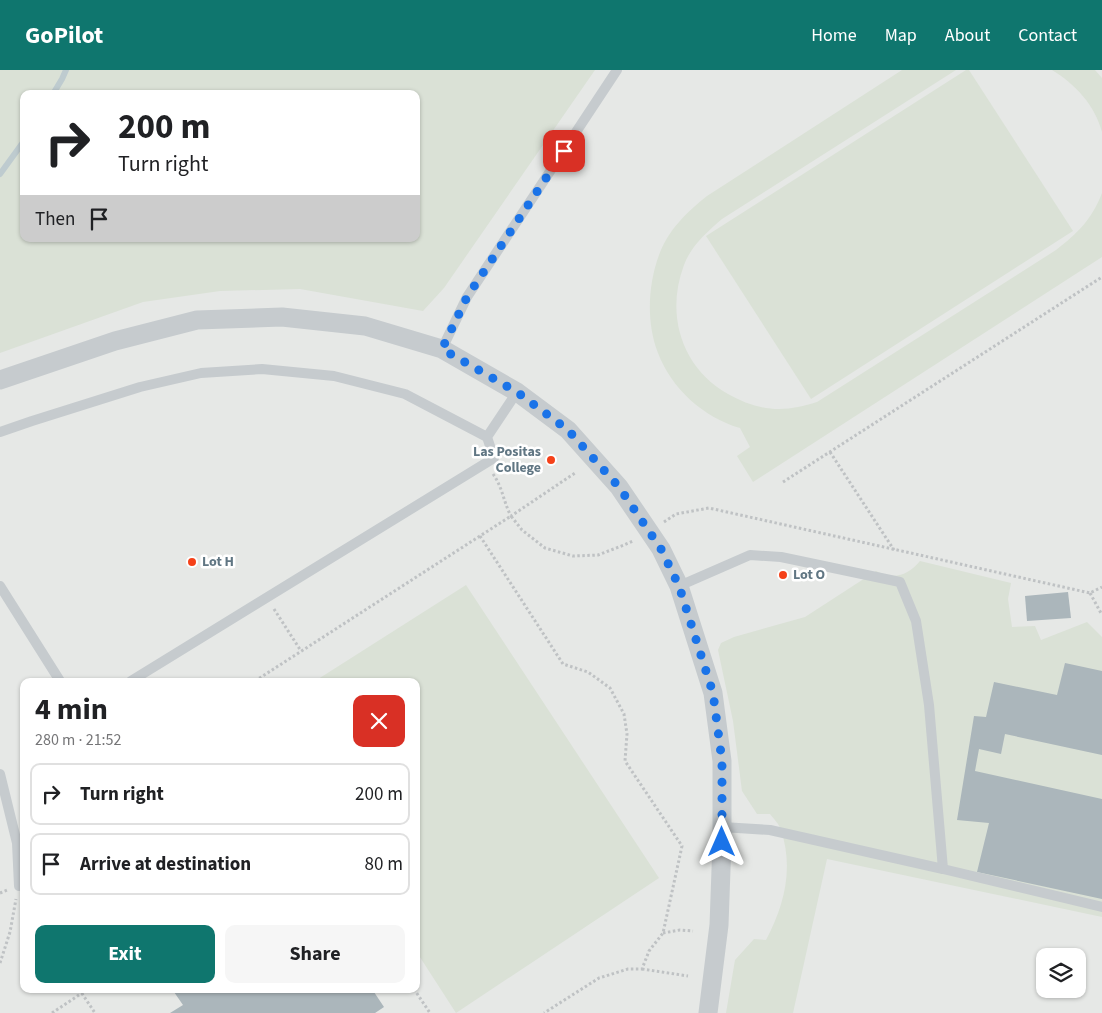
<!DOCTYPE html>
<meta charset="utf-8">
<style>
:root{--surface:#fff;--page:#f6f6f6;--text:#202124;--muted:#757577;--line:#e0e0e0;--accent:#0f766e}
body{margin:0;font-family:"Source Sans 3",sans-serif;background:var(--page);color:var(--text);height:100vh;display:flex;flex-direction:column;font-size:19px;white-space:nowrap}
*{box-sizing:border-box;margin:0}
p{font-size:16px;color:var(--muted)}
.icon{flex:none;width:28px;height:28px;fill:none;stroke:currentColor;stroke-width:2;stroke-linecap:round;stroke-linejoin:round}
.map{position:relative;flex:1;overflow:hidden}
.drawer{position:absolute;left:20px;top:608px;width:400px;height:315px;display:flex;flex-direction:column;background:var(--surface);border-radius:10px;box-shadow:0 1px 4px #0004}
.drawer>*{flex:none}
.top-card{position:absolute;left:20px;top:20px;width:400px;height:152px;border-radius:10px;box-shadow:0 1px 4px #0004;background:#fff;color:var(--text);overflow:hidden}
.fabs{position:absolute;left:1036px;top:878px;display:grid;gap:10px}
.fabs a{display:grid;place-items:center;width:50px;height:50px;border-radius:10px;background:var(--surface);box-shadow:0 1px 4px #0004;font-size:25px}
.pin{position:absolute;display:grid;place-items:center;width:42px;height:42px;color:#fff;margin:-21px;border-radius:10px;box-shadow:0 2px 8px #0006}
.me{position:absolute;width:55px;margin:-28px;rotate:0deg;stroke-linejoin:round;filter:drop-shadow(0 0 4px #0008)}
.turn{display:flex;align-items:center;gap:18px;height:105px;padding:0 15px;font-size:22px}
.turn .icon{width:65px;height:65px;stroke-width:2.5}
.turn b{display:block;font-size:35px;line-height:42px}
.then{display:flex;align-items:center;height:48px;padding:0 15px;background:#0003;gap:10px;font-size:19px}
.round{display:grid;place-items:center;flex:none;width:52px;height:52px;border-radius:10px;background:var(--page)}
.head{display:flex;align-items:center;justify-content:space-between;height:85px;padding:0 15px}
h1{font-size:30px;font-weight:700;line-height:38px}
.action{display:flex;gap:10px;margin-top:auto;padding:10px 15px}
.action a{flex:1;height:58px;border-radius:10px;background:var(--accent);color:#fff;font-size:20px;font-weight:700;line-height:58px;text-align:center}
.action a+a{background:var(--page);color:var(--text)}
ul{padding:0;list-style:none}
li{display:flex;align-items:center;gap:15px;height:62px;margin:0 10px 8px;padding:0 5px;border:2px solid var(--line);border-radius:10px}
li div{flex:1}
li b{display:block;font-size:19px}
li em{font-style:normal}
header{display:flex;align-items:center;gap:30px;box-sizing:border-box;height:70px;padding:0 25px;background:var(--accent);color:#fff}
header strong{font-size:24px}
nav{display:flex;gap:28px;margin-inline-start:auto;font-size:18px}
.map>svg:first-child{display:block}
.built{fill:#e6e8e6;fill-rule:evenodd}
.green{fill:#dae1d6;fill-rule:evenodd}
.lines{fill:none;stroke-linecap:round;stroke-linejoin:round}
.stream{stroke:#becbcf;stroke-width:6}
.building{fill:#abb6bb}
.path{stroke:#bfc2c4;stroke-width:3;stroke-dasharray:2.5 2.5;stroke-linecap:butt}
.lane{stroke:#c6cbce;stroke-width:10}
.street{stroke:#c6cbce;stroke-width:19}
.route{stroke:#1a73e8;stroke-width:9;stroke-dasharray:0 16.2}
.poi-dot{fill:#f54119;stroke:#fff;stroke-width:2}
.labels{text-anchor:middle;dominant-baseline:central;stroke-width:5;stroke-linejoin:round;paint-order:stroke}
.poi-label{font-size:14px;font-weight:bold;fill:#607683;stroke:#fff;text-anchor:start}
</style>
<header>
<strong>GoPilot</strong>
<nav><a>Home</a><a>Map</a><a>About</a><a>Contact</a></nav>
</header>
<div class="map">
<svg width="1102" height="943" viewBox="0 0 1102 943">
<rect width="100%" height="100%" fill="#f8f8f5"/>
<!-- built -->
<path class="built" d="M156 0H1102V943H0V169H416V24ZM24 611H416V919H24ZM1045 886H1078V919H1045Z"/>
<!-- green -->
<g class="green">
<path d="M0 0H595L444 218 423 241 300 219 220 221 143 232 0 283ZM24 24H416V169H24Z"/>
<path d="M902 0H956L722 149C707 162 691 176 684 195 665 245 682 298 728 324 744 333 761 339 779 339 792 339 804 336 817 332L1056 180C1078 163 1092 149 1102 123V187L753 412 737 386 750 377 740 358C704 348 671 318 658 283 646 252 648 215 659 185 668 160 687 142 707 126Z"/>
<polygon points="966,0 969,0 1073,161 811,329 706,166"/>
<path d="M1052 0H1095L1102 8V62C1095 35 1075 14 1052 0Z"/>
<path d="M920 491 1011 513 1008 529 1012 557 1035 556 1041 570 1087 552 1102 567V847L827 789 793 943H726L735 890 754 869 766 870C784 836 794 799 781 760 779 754 774 749 770 744H757L742 721 733 651 718 580 721 573 734 567 805 547 876 501C894 510 907 506 920 491Z"/>
<polygon points="466,515 659,808 456,943 416,881 416,611 315,611"/>
</g>
<g class="lines">
<!-- stream -->
<g class="stream">
<polyline points="53,24 62,9 66,0"/>
<polyline points="0,104 24,71"/>
</g>
</g>
<!-- building -->
<g class="building">
<polygon points="1068,522 1071,548 1027,551 1025,526"/>
<polygon points="1065,593 1102,601 1102,685 1005,664 1001,684 979,679 975,701 1102,729 1102,829 977,802 989,753 957,750 974,646 986,647 994,612 1057,625"/>
<polygon points="180,919 372,919 384,937 375,943 170,943 183,935 174,922"/>
</g>
<g class="lines">
<!-- path -->
<g class="path">
<polyline points="830,382 894,480"/>
<path d="M493 404C503 418 503 431 511 446L575 403"/>
<polyline points="783,412 1102,207"/>
<polyline points="664,452 676,444 709,438 1090,523 1102,517"/>
<polyline points="480,466 563,594 588,602 610,618 624,644 627,664 625,691 682,776 663,863 649,881 642,899 628,899 599,908 544,943"/>
<polyline points="1090,523 1102,545"/>
<polyline points="274,539 301,581"/>
<polyline points="255,611 511,446 522,460 545,478 573,486 598,485 624,475 633,471"/>
<polyline points="0,823 7,820"/>
<polyline points="663,863 680,860 693,861"/>
<polyline points="0,893 10,862 16,829"/>
<polyline points="642,899 688,906"/>
<polyline points="79,919 95,943"/>
<polyline points="414,919 430,943"/>
<polyline points="52,943 82,923"/>
</g>
<!-- lane -->
<g class="lane">
<polyline points="442,279 467,227 617,0"/>
<polyline points="0,362 32,351 140,317 201,303 262,299 334,306 405,324 487,367"/>
<polyline points="0,516 60,611"/>
<polyline points="679,516 750,485 781,487 900,512 916,551 929,635 943,799 770,760 722,757"/>
<polyline points="131,611 494,388 487,367 517,322"/>
<polyline points="0,704 17,773 19,816"/>
<polyline points="943,799 1102,837"/>
</g>
<!-- street -->
<polyline class="street" points="0,310 115,271 197,250 282,247 365,256 442,279 517,322 568,360 619,417 661,479 679,516 713,623 722,691 722,772 719,855 708,943"/>
</g>
<g class="lines">
<!-- route -->
<polyline class="route" points="564,81 467,227 442,279 517,322 568,360 619,417 661,479 679,516 713,623 722,691 722,772"/>
</g>
<!-- markers -->
<g class="poi-dot">
<circle cx="551" cy="390" r="5"/>
<circle cx="192" cy="492" r="5"/>
<circle cx="783" cy="505" r="5"/>
</g>
<g class="labels">
<!-- poi labels -->
<g class="poi-label">
<text x="541" y="382" text-anchor="end">Las Positas<tspan x="541" dy="16">College</tspan></text>
<text x="202" y="492">Lot H</text>
<text x="793" y="505">Lot O</text>
</g>
</g>
</svg>
<div class="fabs">
<a><svg class="icon" aria-label="layers" viewBox="0 0 24 24"><path d="M12 4l9 5-9 5-9-5zM3 14l9 5 9-5"/></svg></a>
</div>
<div class="pin" style="left:564px;top:81px;background:#d93025"><svg class="icon" aria-label="arrive" viewBox="0 0 24 24"><path d="M6 21V4h12l-3 4 3 4H6"/></svg></div>
<svg class="me" style="left:722px;top:772px" viewBox="-20 -20 40 40"><path d="M0-17L14 15 0 8-14 15z" fill="#1a73e8" stroke="#fff" stroke-width="4"/></svg>
<div class="top-card">
<div class="turn"><svg class="icon" aria-label="right" viewBox="0 0 24 24"><path d="M7 20v-9h11M14 6l5 5-5 5"/></svg><div><b>200 m</b>Turn right</div></div>
<div class="then">Then<svg class="icon" aria-label="arrive" viewBox="0 0 24 24"><path d="M6 21V4h12l-3 4 3 4H6"/></svg></div>
</div>
<section class="drawer">
<div class="head"><div><h1>4 min</h1><p>280 m · 21:52</p></div><a class="round" style="background:#d93025;color:#fff"><svg class="icon" aria-label="close" viewBox="0 0 24 24"><path d="M6 6l12 12M18 6L6 18"/></svg></a></div>
<ul>
<li><svg class="icon" aria-label="right" viewBox="0 0 24 24"><path d="M7 20v-9h11M14 6l5 5-5 5"/></svg><div><b>Turn right</b></div><em>200 m</em></li>
<li><svg class="icon" aria-label="arrive" viewBox="0 0 24 24"><path d="M6 21V4h12l-3 4 3 4H6"/></svg><div><b>Arrive at destination</b></div><em>80 m</em></li>
</ul>
<div class="action"><a>Exit</a><a>Share</a></div>
</section>
</div>
